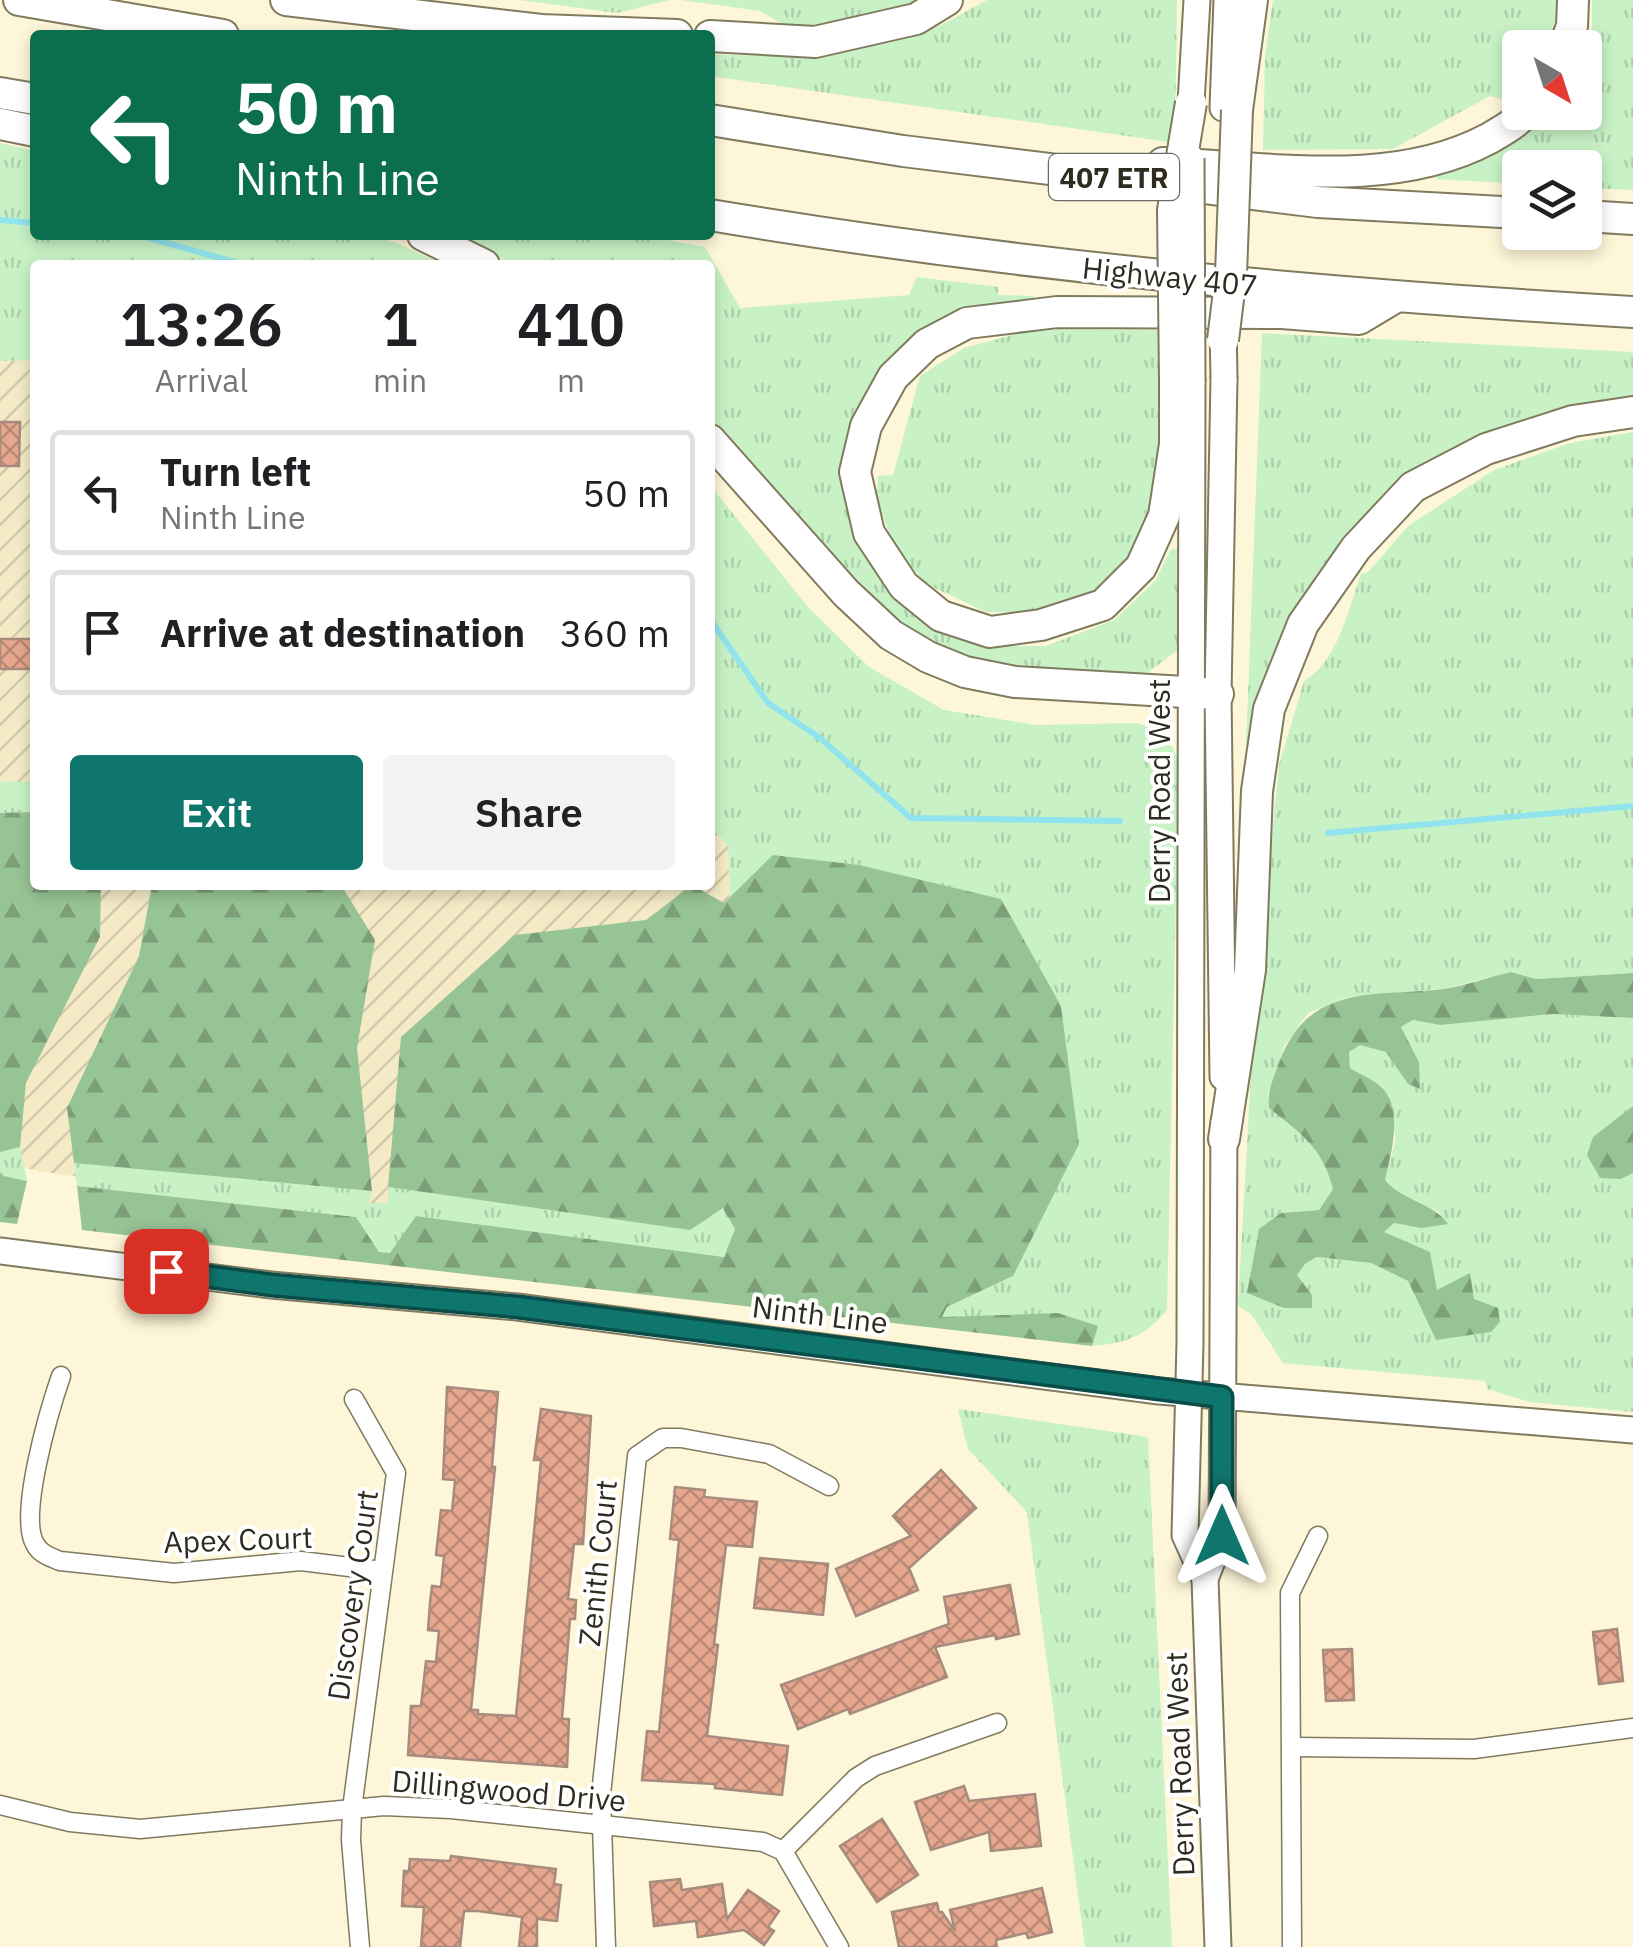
<!DOCTYPE html>
<style>
:root{--surface:#fff;--page:#f2f2f2;--text:#202124;--muted:#757577;--line:#e0e0e0;--accent:#0f766e}
body{margin:0;font-family:"IBM Plex Sans",sans-serif;background:var(--page);color:var(--text);height:100vh;display:flex;flex-direction:column;font-size:38px;white-space:nowrap}
*{box-sizing:border-box;margin:0}
p{font-size:32px;color:var(--muted)}
.icon{flex:none;width:55px;height:55px;fill:none;stroke:currentColor;stroke-width:2;stroke-linecap:round;stroke-linejoin:round}
.map{position:relative;flex:1;overflow:hidden}
.sheet{position:absolute;left:30px;top:260px;width:685px;height:630px;display:flex;flex-direction:column;background:var(--surface);border-radius:10px;box-shadow:0 5px 15px #0003}
.sheet>*{flex:none}
.guide{position:absolute;left:30px;top:30px;width:685px;height:210px;border-radius:10px;box-shadow:0 5px 15px #0003;background:#0b6e4f;color:#fff;overflow:hidden}
.needle{width:65px;rotate:141deg}
.fabs{position:absolute;left:1502px;top:30px;display:grid;gap:20px}
.fabs a{display:grid;place-items:center;width:100px;height:100px;border-radius:10px;background:var(--surface);box-shadow:0 5px 15px #0003;font-size:50px}
.pin{position:absolute;display:grid;place-items:center;width:85px;height:85px;color:#fff;margin:-42px;border-radius:20px;box-shadow:0 5px 15px #0006}
.me{position:absolute;width:110px;margin:-55px;rotate:0deg;stroke-linejoin:round;filter:drop-shadow(0 0 8px #0008)}
.turn{display:flex;align-items:center;gap:35px;height:210px;padding:0 40px;font-size:45px}
.turn .icon{width:130px;height:130px;stroke-width:2.5}
.turn b{display:block;font-size:70px;line-height:85px}
.eta{display:flex;justify-content:space-evenly;align-items:center;height:170px;text-align:center}
.eta b{font-size:60px;font-weight:600;line-height:70px}
.cta{display:flex;gap:20px;margin-top:auto;padding:20px 40px}
.cta a{flex:1;height:115px;border-radius:10px;background:var(--accent);color:#fff;font-size:40px;font-weight:600;line-height:115px;text-align:center}
.cta a+a{background:var(--page);color:var(--text)}
ul{padding:0;list-style:none}
li{display:flex;align-items:center;gap:30px;height:125px;margin:0 20px 15px;padding:0 20px;border:5px solid var(--line);border-radius:10px}
li div{flex:1}
li b{display:block;font-size:38px}
li em{font-style:normal}
.map>svg:first-child{display:block}
.industrial{fill:url(#industrial-furrows)}
.grass{fill:url(#grass-tufts)}
.forest{fill:url(#forest-firs)}
.lines{fill:none;stroke-linecap:round;stroke-linejoin:round}
.stream{stroke:#91e4ed;stroke-width:6}
.building{fill:url(#building-cross-hatch);stroke:#a88b7f;stroke-width:2.5}
.minor-casing{stroke:#807a5f;stroke-width:21}
.secondary-casing{stroke:#807a5f;stroke-width:29}
.motorway-casing{stroke:#807a5f;stroke-width:34}
.minor{stroke:#fff;stroke-width:18}
.secondary{stroke:#fff;stroke-width:25}
.motorway{stroke:#fff;stroke-width:30}
.secondary-bridge-casing{stroke:#807a5f;stroke-width:29;stroke-linecap:butt}
.motorway-bridge-casing{stroke:#807a5f;stroke-width:34;stroke-linecap:butt}
.secondary-bridge{stroke:#fff;stroke-width:25}
.motorway-bridge{stroke:#fff;stroke-width:30}
.route-casing{stroke:#0a4d48;stroke-width:25}
.route{stroke:#0f766e;stroke-width:18}
.labels{text-anchor:middle;dominant-baseline:central;stroke-width:8;stroke-linejoin:round;paint-order:stroke}
.shield{fill:#fff;stroke:#6d6b63;stroke-width:2.5}
.shield-label{font-size:28px;font-weight:bold;fill:#2e2b20}
.street-label{font-size:30px;fill:#2e2b20;stroke:#fff}
</style>
<div class="map">
<svg width="1633" height="1947" viewBox="0 0 1633 1947">
<defs>
<pattern id="industrial-furrows" width="10" height="10" patternUnits="userSpaceOnUse" patternTransform="scale(2.5)"><rect width="10" height="10" fill="#f4ebc6"/><path d="M-1 1l2-2M0 10L10 0M9 11l2-2" fill="none" stroke="#d2caaa"/></pattern>
<pattern id="grass-tufts" width="24" height="20" patternUnits="userSpaceOnUse" patternTransform="scale(2.5)"><rect width="24" height="20" fill="#c8f2c6"/><path d="M3 7l-1-3M5 7V3M7 7l1-3M15 17l-1-3M17 17v-4M19 17l1-3" fill="none" stroke="#acd0aa"/></pattern>
<pattern id="forest-firs" width="22" height="20" patternUnits="userSpaceOnUse" patternTransform="scale(2.5)"><rect width="22" height="20" fill="#97c495"/><path d="M5 1l3.5 6h-7zM16 11l3.5 6h-7z" fill="#7c9f79"/></pattern>
<pattern id="building-cross-hatch" width="8" height="8" patternUnits="userSpaceOnUse" patternTransform="scale(2.5)"><rect width="8" height="8" fill="#e5a78e"/><path d="M0 0l8 8M0 8l8-8" fill="none" stroke="#ba8874"/></pattern>
</defs>
<rect width="100%" height="100%" fill="#fef6d8"/>
<!-- industrial -->
<polygon class="industrial" points="35,360 35,885 710,885 710,825 728,846 739,1250 64,1175 0,1164 0,361"/>
<!-- grass -->
<g class="grass">
<polygon points="519,0 669,0 617,13"/>
<polygon points="681,0 930,0 867,20 792,30 760,11"/>
<path d="M987 0H1177L1175 143 710 76V54C784 57 862 57 932 29 951 21 969 9 987 0Z"/>
<polygon points="1273,0 1556,0 1554,36 1549,47 1520,48 1520,96 1514,102 1490,96 1393,149 1263,150 1265,56"/>
<path d="M1592 0H1633V190L1585 188V168H1520V184L1436 179 1440 171C1480 160 1517 144 1545 113L1585 112V53L1592 41Z"/>
<polygon points="0,143 35,151 35,235 367,235 397,243 444,265 35,265 35,360 0,361"/>
<polygon points="456,235 640,235 705,247 740,308 909,295 917,277 999,287 998,295 1034,296 1035,300 967,313 882,374 849,510 865,555 891,594 932,627 986,646 1046,646 1114,620 1155,581 1171,549 1183,549 1182,647 1146,674 1016,674 944,653 893,623 850,585 710,419 710,265 515,265"/>
<polygon points="1035,329 1171,330 1168,457 1146,535 1108,584 1038,613 986,612 926,584 894,546 877,500 878,476 893,475 920,376 964,348"/>
<polygon points="1262,333 1633,352 1633,397 1576,405 1481,438 1345,539 1253,748 1246,747"/>
<path d="M1633 432V973L1536 979 1511 972 1448 988 1344 998 1308 1013 1285 1045 1268 1095 1269 1108C1301 1134 1322 1147 1333 1189L1319 1210 1281 1213 1260 1229 1312 1295 1297 1275 1305 1264 1317 1257 1371 1263 1408 1281 1436 1340 1437 1291 1384 1232 1394 1223 1421 1228 1441 1213 1393 1190 1385 1180 1396 1138 1382 1087 1350 1068 1349 1052 1360 1044 1386 1052 1408 1083 1419 1089V1062L1401 1027 1413 1020 1440 1025 1553 1014 1633 1018V1106L1593 1137 1621 1179 1633 1173V1412L1529 1402 1487 1389 1485 1381 1283 1363 1251 1314 1238 1306 1254 1018 1279 765 1304 681C1338 661 1348 610 1361 574L1368 572 1408 526 1494 470 1570 443Z"/>
<path d="M710 485 808 607 869 667 944 710 1036 725 1138 723 1166 735 1179 761 1167 1310C1144 1337 1127 1343 1092 1346L1097 1326 1058 1313 941 1318 947 1307 1013 1276 774 855 730 898 728 846 710 825Z"/>
<polygon points="35,781 35,812 0,813 0,782"/>
<polygon points="20,1147 27,1181 4,1176 0,1172 0,1152"/>
<polygon points="74,1163 372,1191 369,1203 388,1203 388,1187 690,1230 724,1208 735,1229 724,1257 417,1216 391,1253 379,1252 356,1217 77,1186"/>
<polygon points="958,1409 1148,1437 1172,1947 1085,1947 1027,1512 968,1449"/>
</g>
<!-- forest -->
<g class="forest">
<polygon points="35,812 35,885 101,885 100,937 26,1083 20,1147 0,1152 0,813"/>
<polygon points="773,855 859,865 1001,899 1061,1006 1079,1144 1013,1276 947,1307 942,1317 1058,1313 1098,1326 1092,1346 82,1230 77,1186 356,1217 379,1252 390,1253 416,1216 724,1257 735,1229 723,1208 690,1230 388,1187 401,1037 515,935 646,920 692,885 724,903"/>
<polygon points="152,885 341,885 375,940 357,1048 372,1191 74,1163 67,1108 139,956"/>
<path d="M1511 972 1536 979 1633 973V1018L1553 1014 1440 1025 1413 1020 1401 1027 1419 1062 1420 1089 1408 1084 1386 1052 1360 1045 1349 1052 1350 1068C1360 1074 1371 1079 1379 1085 1405 1106 1391 1154 1385 1180 1402 1201 1433 1202 1448 1224L1421 1228 1394 1223 1384 1232 1430 1252 1437 1290 1470 1273 1474 1299 1498 1308 1500 1322 1491 1332 1436 1340 1408 1281 1371 1263 1317 1257 1305 1264 1297 1275 1312 1295V1308H1284L1247 1293 1259 1229 1281 1213 1319 1210 1333 1189C1322 1147 1301 1134 1269 1108 1267 1092 1273 1079 1279 1063 1308 983 1372 997 1443 989 1466 986 1489 977 1511 972Z"/>
<polygon points="1633,1106 1633,1173 1621,1179 1600,1178 1587,1155 1593,1137"/>
<polygon points="0,1172 4,1176 27,1181 17,1224 0,1222"/>
</g>
<g class="lines">
<!-- stream -->
<g class="stream">
<polyline points="0,220 35,223"/>
<polyline points="138,235 245,265"/>
<polyline points="710,619 768,703 820,738 911,818 1120,821"/>
<polyline points="1328,833 1633,806"/>
</g>
</g>
<!-- building -->
<g class="building">
<polygon points="0,422 20,422 19,466 0,466"/>
<rect x="0" y="639" width="35" height="30"/>
<polygon points="447,1387 498,1392 492,1467 495,1467 471,1710 478,1710 478,1714 516,1716 541,1460 534,1460 541,1409 591,1416 583,1544 574,1544 568,1599 576,1600 575,1619 570,1619 562,1719 569,1719 567,1767 408,1755 411,1706 421,1706 426,1661 436,1662 439,1631 428,1630 430,1603 432,1586 441,1587 444,1556 436,1555 441,1510 452,1511 455,1480 443,1479"/>
<polygon points="941,1470 976,1508 909,1568 918,1590 856,1616 836,1569 911,1536 893,1516"/>
<polygon points="675,1487 705,1490 704,1497 757,1502 752,1547 726,1545 714,1644 718,1645 707,1736 788,1746 782,1795 715,1788 715,1784 642,1780 647,1731 659,1732 679,1540 670,1539"/>
<polygon points="760,1558 828,1564 823,1615 754,1608"/>
<polygon points="1010,1585 1019,1634 996,1639 995,1635 935,1647 947,1677 850,1714 848,1709 798,1729 781,1685 949,1624 944,1597"/>
<polygon points="1617,1629 1623,1681 1599,1684 1593,1632"/>
<polygon points="1352,1649 1354,1700 1326,1701 1323,1650"/>
<polygon points="964,1786 969,1801 1035,1794 1041,1846 991,1851 989,1832 931,1850 915,1802"/>
<polygon points="882,1819 918,1875 877,1902 840,1846"/>
<polygon points="451,1856 556,1869 554,1884 561,1885 557,1921 537,1919 537,1947 519,1947 522,1917 478,1911 464,1911 460,1947 421,1947 424,1907 402,1906 404,1871 409,1871 410,1859 450,1861"/>
<polygon points="680,1879 682,1890 722,1884 727,1919 748,1890 779,1911 768,1927 774,1931 764,1945 744,1930 698,1937 696,1921 654,1926 650,1882"/>
<polygon points="1042,1888 1052,1932 1028,1938 1026,1933 996,1940 997,1947 899,1947 892,1912 937,1903 939,1912 942,1912 955,1931 950,1910"/>
</g>
<g class="lines">
<defs>
<g id="minor">
<path d="M61 1376C50 1408 18 1515 35 1544 40 1554 50 1557 60 1561L174 1573 301 1561 382 1571"/>
<polyline points="354,1399 396,1473 352,1809 351,1840 360,1947"/>
<polyline points="1293,1747 1474,1749 1633,1728"/>
<polyline points="0,1805 70,1822 140,1829 384,1806 451,1809 763,1842 783,1851 839,1947"/>
<polyline points="783,1851 856,1778 875,1766 997,1723"/>
<polyline points="606,1947 601,1794 637,1456 663,1438 681,1438 769,1454 829,1486"/>
<polyline points="1292,1947 1290,1593 1318,1536"/>
</g>
<g id="secondary">
<polyline points="1191,103 1197,0"/>
<polyline points="1223,108 1227,0"/>
<polyline points="1192,381 1190,1343 1185,1535 1205,1579 1218,1947"/>
<polyline points="1223,1077 1218,694 1224,379"/>
<polyline points="0,1251 271,1285 517,1307 1159,1391 1633,1430"/>
<polyline points="1205,1579 1222,1536 1224,1122"/>
</g>
<g id="motorway">
<polyline points="19,0 223,35"/>
<polyline points="286,0 541,30 677,35"/>
<polyline points="710,36 815,42 916,19 947,0"/>
<polyline points="1564,48 1572,26 1573,0"/>
<polyline points="0,93 35,99"/>
<polyline points="1237,110 1252,0"/>
<polyline points="710,120 903,151 1318,202 1520,213"/>
<polyline points="0,124 35,131"/>
<path d="M1163 163C1269 167 1392 190 1488 139 1502 131 1515 124 1526 112"/>
<path d="M710 215C1016 266 1323 294 1633 312"/>
<polyline points="1585,216 1633,219"/>
<polyline points="423,235 484,265"/>
<polyline points="1175,379 1175,444 1164,516 1141,567 1103,605 1041,625 990,632 941,616 904,586 869,533 855,472 866,426 893,377 927,344 967,323 1057,312 1282,313 1359,319 1394,298"/>
<polyline points="710,440 846,593 891,635 928,657 965,672 1015,682 1218,694"/>
<polyline points="1224,1139 1250,970 1257,791 1269,709 1303,624 1356,548 1413,487 1486,449 1573,421 1633,412"/>
</g>
</defs>
<!-- minor casing -->
<use href="#minor" class="minor-casing"/>
<!-- secondary casing -->
<use href="#secondary" class="secondary-casing"/>
<!-- motorway casing -->
<use href="#motorway" class="motorway-casing"/>
<!-- minor -->
<use href="#minor" class="minor"/>
<!-- secondary -->
<use href="#secondary" class="secondary"/>
<!-- motorway -->
<use href="#motorway" class="motorway"/>
<defs>
<g id="secondary-bridge">
<polyline points="1191,158 1192,381"/>
<polyline points="1223,324 1224,379"/>
</g>
<g id="motorway-bridge">
<polyline points="1223,340 1231,275 1237,110"/>
<polyline points="1175,379 1173,210 1191,103"/>
</g>
</defs>
<!-- secondary-bridge casing -->
<use href="#secondary-bridge" class="secondary-bridge-casing"/>
<!-- motorway-bridge casing -->
<use href="#motorway-bridge" class="motorway-bridge-casing"/>
<!-- secondary-bridge -->
<use href="#secondary-bridge" class="secondary-bridge"/>
<!-- motorway-bridge -->
<use href="#motorway-bridge" class="motorway-bridge"/>
</g>
<g class="lines">
<defs>
<polyline id="route" points="166,1271 272,1285 518,1307 1222,1397 1222,1536"/>
</defs>
<!-- route casing -->
<use href="#route" class="route-casing"/>
<!-- route -->
<use href="#route" class="route"/>
</g>
<g class="labels">
<!-- shield labels -->
<rect class="shield" x="1049" y="154" width="130" height="46" rx="8"/>
<g class="shield-label">
<text x="1114" y="177">407 ETR</text>
</g>
<!-- street labels -->
<g class="street-label">
<text transform="translate(1170 276) rotate(6)">Highway 407</text>
<text transform="translate(1158 791) rotate(-90)">Derry Road West</text>
<text transform="translate(820 1314) rotate(7)">Ninth Line</text>
<text transform="translate(238 1539) rotate(-2)">Apex Court</text>
<text transform="translate(597 1563) rotate(-84)">Zenith Court</text>
<text transform="translate(352 1595) rotate(-82)">Discovery Court</text>
<text transform="translate(1179 1764) rotate(-92)">Derry Road West</text>
<text transform="translate(509 1790) rotate(5)">Dillingwood Drive</text>
</g>
</g>
</svg>
<div class="fabs">
<a><svg class="needle" viewBox="-14 -14 28 28"><path d="M0-13l5 13h-10z" fill="#e53935"/><path d="M0 13l5-13h-10z" fill="#757577"/></svg></a>
<a><svg class="icon" aria-label="layers" viewBox="0 0 24 24"><path d="M12 4l9 5-9 5-9-5zM3 14l9 5 9-5"/></svg></a>
</div>
<div class="pin" style="left:166px;top:1271px;background:#d93025"><svg class="icon" aria-label="arrive" viewBox="0 0 24 24"><path d="M6 21V4h12l-3 4 3 4H6"/></svg></div>
<svg class="me" style="left:1222px;top:1536px" viewBox="-20 -20 40 40"><path d="M0-17L14 15 0 8-14 15z" fill="#0f766e" stroke="#fff" stroke-width="4"/></svg>
<div class="guide">
<div class="turn"><svg class="icon" aria-label="left" viewBox="0 0 24 24"><path d="M17 20v-9H6M10 6l-5 5 5 5"/></svg><div><b>50 m</b>Ninth Line</div></div>
</div>
<section class="sheet">
<div class="eta">
<div><b>13:26</b><p>Arrival</p></div>
<div><b>1</b><p>min</p></div>
<div><b>410</b><p>m</p></div>
</div>
<ul>
<li><svg class="icon" aria-label="left" viewBox="0 0 24 24"><path d="M17 20v-9H6M10 6l-5 5 5 5"/></svg><div><b>Turn left</b><p>Ninth Line</p></div><em>50 m</em></li>
<li><svg class="icon" aria-label="arrive" viewBox="0 0 24 24"><path d="M6 21V4h12l-3 4 3 4H6"/></svg><div><b>Arrive at destination</b></div><em>360 m</em></li>
</ul>
<div class="cta"><a>Exit</a><a>Share</a></div>
</section>
</div>
